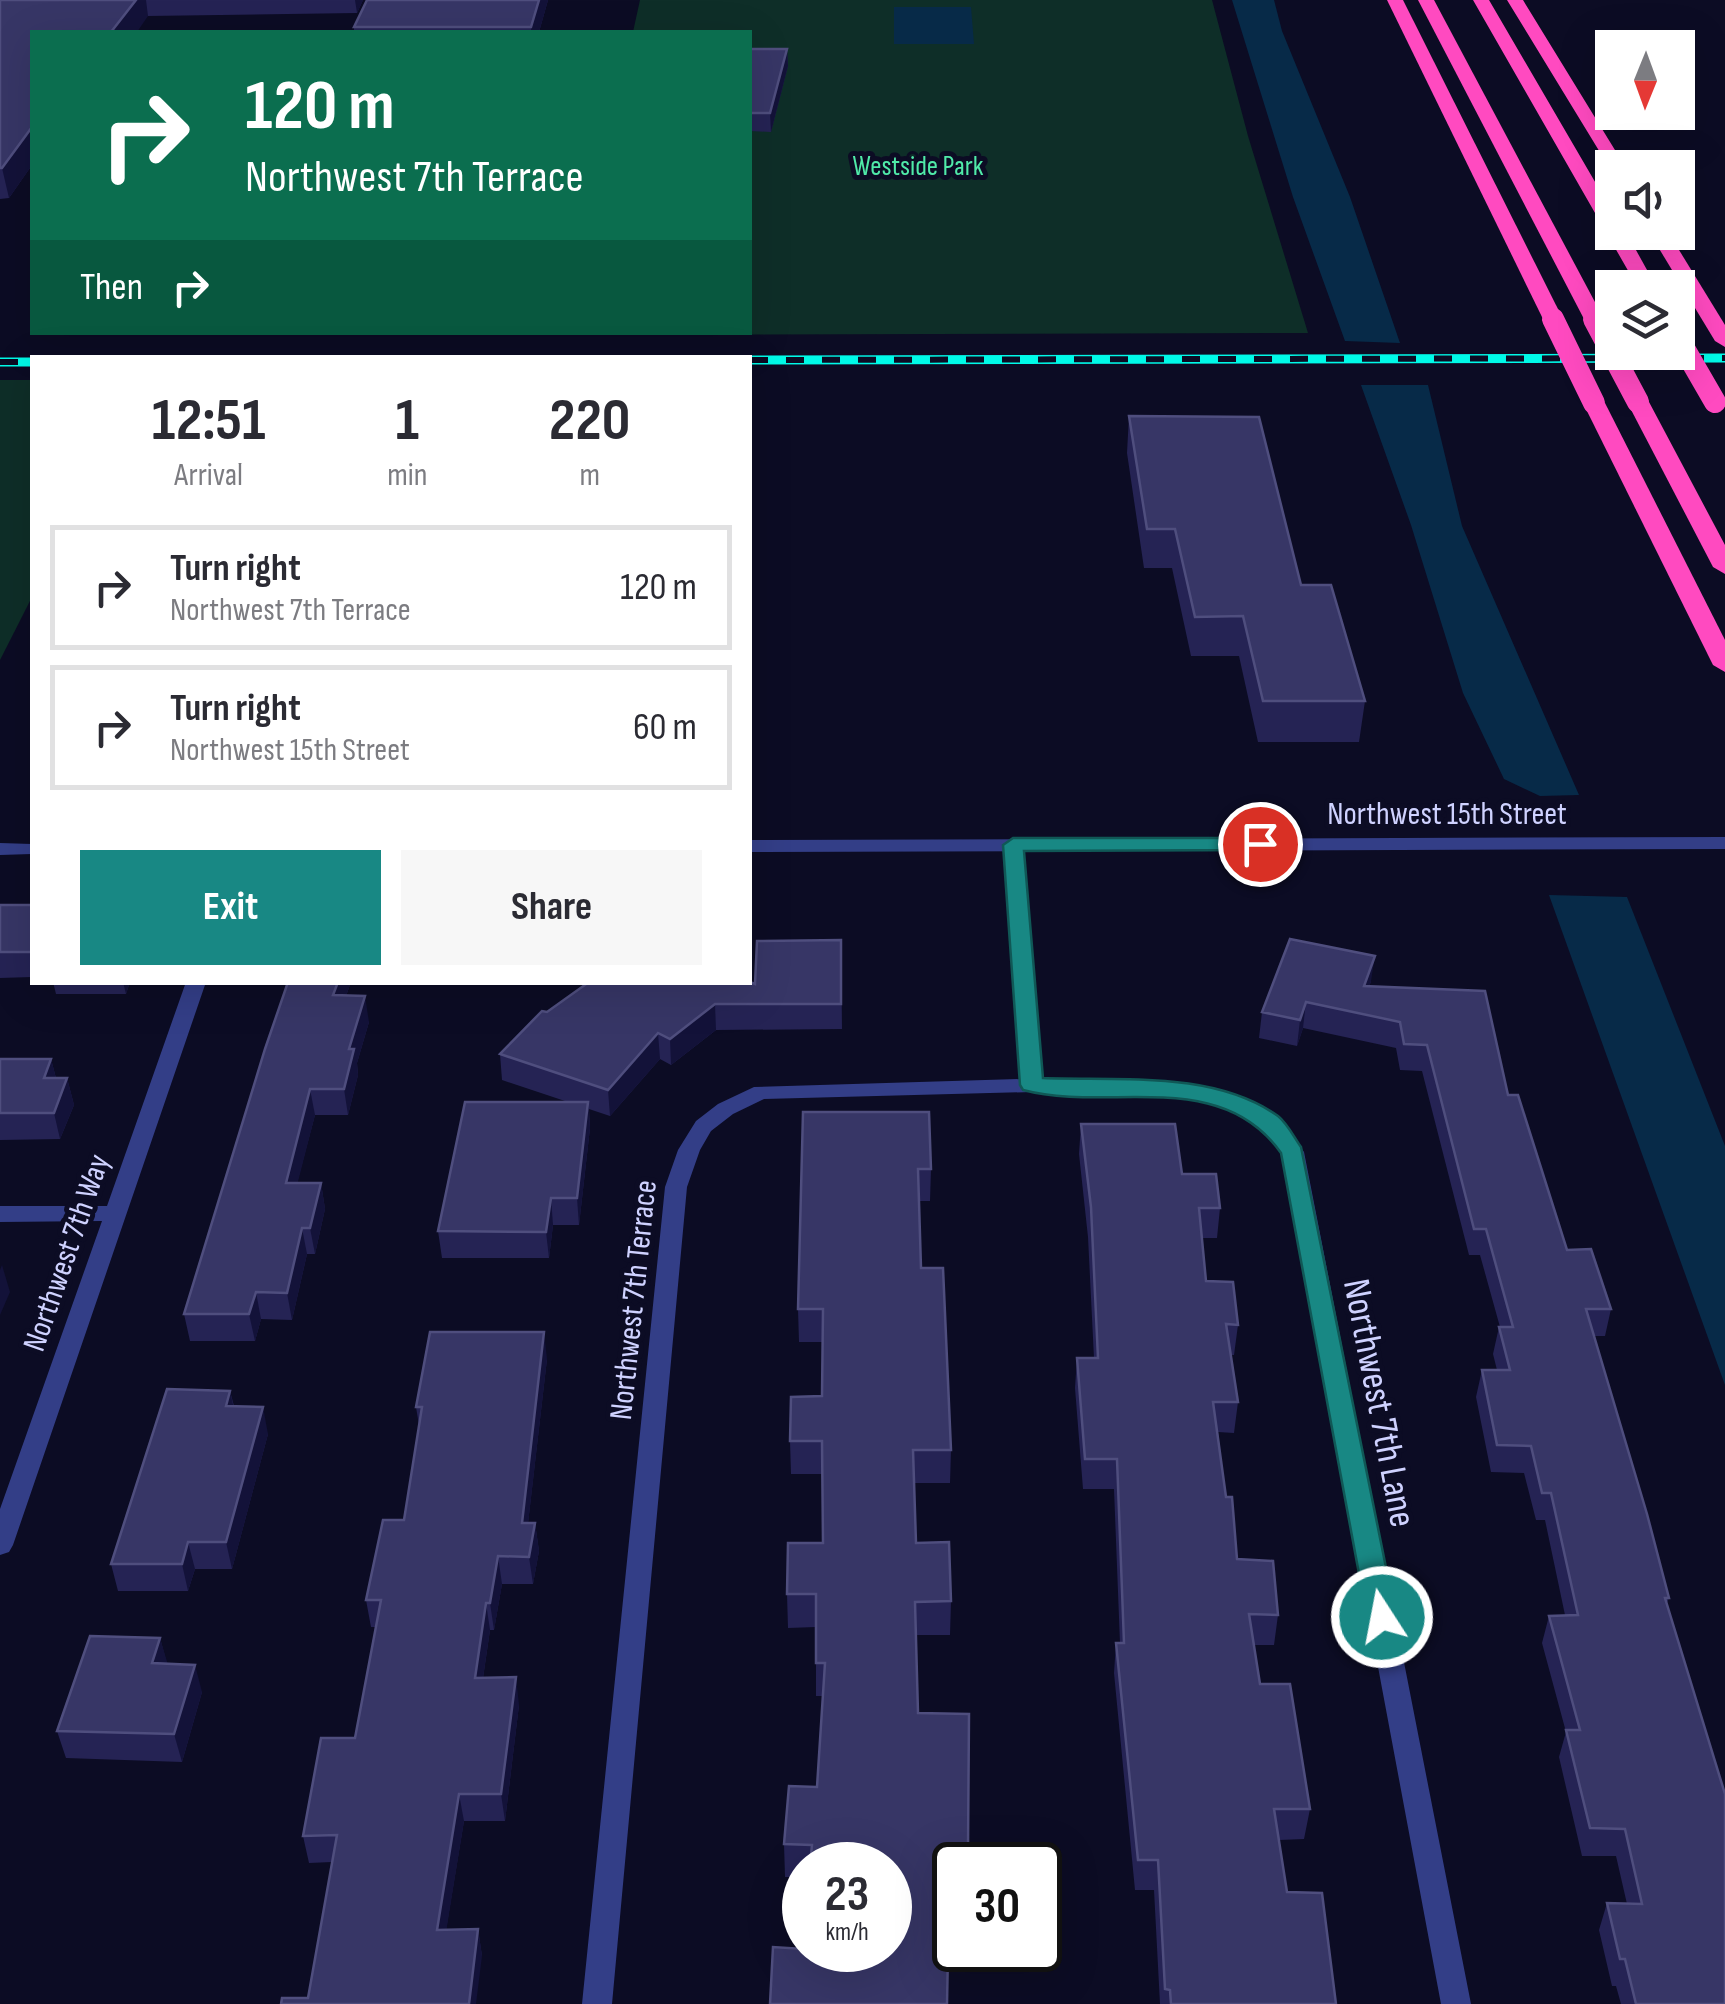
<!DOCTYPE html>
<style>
:root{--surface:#fff;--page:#f7f7f7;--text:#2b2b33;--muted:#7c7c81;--line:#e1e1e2;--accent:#188884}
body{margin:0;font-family:"Sofia Sans Condensed",sans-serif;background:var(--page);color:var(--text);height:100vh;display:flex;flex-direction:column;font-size:38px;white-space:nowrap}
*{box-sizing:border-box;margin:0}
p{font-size:32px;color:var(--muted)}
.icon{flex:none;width:55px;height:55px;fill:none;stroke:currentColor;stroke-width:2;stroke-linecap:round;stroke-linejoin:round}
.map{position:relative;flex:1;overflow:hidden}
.sheet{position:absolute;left:30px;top:355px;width:722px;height:630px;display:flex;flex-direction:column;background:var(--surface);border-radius:0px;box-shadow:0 10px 40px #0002}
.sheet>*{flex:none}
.top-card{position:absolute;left:30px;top:30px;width:722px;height:305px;border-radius:0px;box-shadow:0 10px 40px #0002;background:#0b6e4f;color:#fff;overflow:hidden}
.needle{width:65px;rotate:181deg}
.buttons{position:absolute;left:1595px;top:30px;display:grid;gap:20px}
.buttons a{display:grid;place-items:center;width:100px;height:100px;border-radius:0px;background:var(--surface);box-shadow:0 10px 40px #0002;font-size:50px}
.speed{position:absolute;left:782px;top:1842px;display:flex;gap:20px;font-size:50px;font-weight:700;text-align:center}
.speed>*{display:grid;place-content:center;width:130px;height:130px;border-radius:50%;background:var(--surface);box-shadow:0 10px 40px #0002;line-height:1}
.speed small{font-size:25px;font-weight:400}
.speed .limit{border:5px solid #111;border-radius:15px;background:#fff;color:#111}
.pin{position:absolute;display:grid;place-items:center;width:85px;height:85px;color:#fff;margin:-42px;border:5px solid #fff;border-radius:50%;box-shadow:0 2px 10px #0007}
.me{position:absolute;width:110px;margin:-55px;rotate:349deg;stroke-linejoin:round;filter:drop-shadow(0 0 8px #0008)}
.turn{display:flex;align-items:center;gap:35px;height:210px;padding:0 50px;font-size:45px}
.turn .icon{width:130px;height:130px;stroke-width:2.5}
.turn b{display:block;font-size:70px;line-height:85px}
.then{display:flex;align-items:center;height:95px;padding:0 50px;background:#0003;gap:20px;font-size:38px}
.eta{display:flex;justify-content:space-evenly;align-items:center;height:170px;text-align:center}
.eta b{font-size:60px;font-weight:700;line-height:70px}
.cta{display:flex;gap:20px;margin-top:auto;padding:20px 50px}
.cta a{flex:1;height:115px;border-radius:0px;background:var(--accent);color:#fff;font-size:40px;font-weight:700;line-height:115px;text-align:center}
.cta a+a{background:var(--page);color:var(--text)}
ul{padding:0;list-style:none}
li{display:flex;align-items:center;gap:30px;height:125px;margin:0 20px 15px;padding:0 30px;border:5px solid var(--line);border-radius:0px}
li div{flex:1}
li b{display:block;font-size:38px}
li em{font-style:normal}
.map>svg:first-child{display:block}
.green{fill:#0e2e28}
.water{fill:#072a48}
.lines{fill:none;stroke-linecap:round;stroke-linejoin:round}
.minor{fill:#333e87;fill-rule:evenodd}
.tertiary{fill:#333e87;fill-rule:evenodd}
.motorway{fill:#ff4ac0;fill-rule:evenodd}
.rail-casing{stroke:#00fae8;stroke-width:9}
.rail{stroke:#0c0c24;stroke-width:6;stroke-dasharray:18;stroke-linecap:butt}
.motorway-bridge{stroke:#ff4ac0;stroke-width:22}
.wall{fill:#252354}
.shaded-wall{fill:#131239}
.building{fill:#373666;stroke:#4f4e7e;stroke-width:2.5}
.route{fill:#188884;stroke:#105856;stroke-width:2.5}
.labels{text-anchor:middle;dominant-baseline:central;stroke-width:10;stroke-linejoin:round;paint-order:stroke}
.far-park-label{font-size:28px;fill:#50eaa9;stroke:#0c0c24}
.street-label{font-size:32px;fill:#cfd2ff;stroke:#0c0c24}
.near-street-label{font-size:38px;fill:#cfd2ff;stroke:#0c0c24}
</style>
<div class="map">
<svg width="1725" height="2004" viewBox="0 0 1725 2004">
<rect width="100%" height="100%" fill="#0c0c24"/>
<!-- green -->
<g class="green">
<polygon points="640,0 1212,0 1248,136 1308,333 565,335 750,332 750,32 633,32"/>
<polygon points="0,380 32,380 32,597 0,660"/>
</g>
<!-- water -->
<g class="water">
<polygon points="1232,0 1274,0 1282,31 1350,197 1400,343 1345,341 1293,197"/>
<polygon points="894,7 971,7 974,44 894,44"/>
<polygon points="1361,385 1428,385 1462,526 1579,795 1540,796 1504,779 1463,693 1411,525"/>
<polygon points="1549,895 1627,897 1725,1146 1725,1385"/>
</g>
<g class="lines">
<!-- minor -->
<g class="minor">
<path d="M1013 839 1022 845 1042 1079C1102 1081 1238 1077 1281 1121 1290 1129 1297 1142 1304 1152L1471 2004H1441L1282 1153 1265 1128 1226 1108 1185 1098 1032 1092 764 1099 733 1114 711 1131 700 1150 687 1187 612 2004H582L665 1187 678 1150 696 1121 718 1104 754 1087 1021 1079 1004 845Z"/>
<polygon points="186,982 206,982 13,1545 9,1552 0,1555 0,1509 102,1221 0,1222 0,1206 107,1206"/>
</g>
<!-- tertiary -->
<g class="tertiary">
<polygon points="1725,837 1725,849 750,852 750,840"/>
<polygon points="0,843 32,844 32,854 0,855"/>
</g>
<!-- motorway -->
<g class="motorway">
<polygon points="1387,0 1403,0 1563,319 1560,323 1546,323 1543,319"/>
<polygon points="1418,0 1434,0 1604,319 1601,323 1587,323 1584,319"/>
<polygon points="1473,0 1489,0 1612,211 1612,232 1626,232 1657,288 1638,288"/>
<polygon points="1507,0 1523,0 1626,168 1612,168 1612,172"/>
<polygon points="1649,232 1668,232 1725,325 1725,347 1715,341"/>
<polygon points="1638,396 1649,402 1725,545 1725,574 1713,567 1627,402"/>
<polygon points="1594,397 1605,403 1725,640 1725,672 1713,665 1583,403"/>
</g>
<defs>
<g id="rail">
<polyline points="750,360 1725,358"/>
<polyline points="0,362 32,362"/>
</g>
</defs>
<!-- rail casing -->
<use href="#rail" class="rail-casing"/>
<!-- rail -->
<use href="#rail" class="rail"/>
<!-- motorway-bridge -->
<g class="motorway-bridge">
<polyline points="1553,319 1594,403"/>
<polyline points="1594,319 1638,402"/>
<polyline points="1678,338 1715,402"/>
</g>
</g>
<!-- wall -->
<g class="wall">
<polygon points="0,0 363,0 357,13 148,16 32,32 32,165 9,198 0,199"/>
<polygon points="367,0 548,0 539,32 354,32 354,27"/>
<polygon points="750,49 787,49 788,66 771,132 750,131"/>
<polygon points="1129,416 1301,585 1365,701 1359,742 1258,742 1239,656 1191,656 1172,568 1144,568 1127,453"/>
<polygon points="0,905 32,905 32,977 0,978"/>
<polygon points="841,940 842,1029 716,1030 671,1065 660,1059 610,1116 589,1109 590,1128 579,1225 553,1225 549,1258 442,1258 438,1231 568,1102 502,1080 500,1054 547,1012 755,984"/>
<polygon points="1371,981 1369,987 1508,1095 1567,1250 1611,1309 1605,1336 1594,1336 1669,1598 1667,1603 1725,2004 1621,2004 1616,1986 1612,1986 1599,1930 1607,1903 1627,1904 1616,1856 1582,1856 1559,1757 1566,1732 1542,1643 1549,1616 1565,1615 1545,1520 1536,1520 1524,1473 1491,1472 1476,1397 1482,1370 1497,1370 1493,1354 1499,1327 1500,1327 1480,1255 1469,1255 1422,1071 1400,1070 1396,1048 1303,1028 1297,1046 1259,1038 1262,1012"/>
<polygon points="53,982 130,982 126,994 56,994"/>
<polygon points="351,982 346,996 369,1022 357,1063 358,1075 348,1115 315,1115 297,1183 321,1183 325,1209 315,1254 307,1254 292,1320 261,1319 255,1341 190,1341 184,1314"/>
<polygon points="0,1059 51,1059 56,1078 67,1078 74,1105 60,1139 0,1140"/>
<polygon points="803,1112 931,1169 930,1201 919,1201 921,1268 951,1450 950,1483 914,1483 916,1543 951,1601 950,1635 916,1635 918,1713 969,1714 967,1865 955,1865 955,1883 949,1883 804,1949 890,1865 805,1865 805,1877 785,1877 784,1844 817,1787 823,1696 816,1696 816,1627 788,1628 787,1594 823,1543 823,1474 791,1474 790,1441 822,1396 823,1342 799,1342 798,1309"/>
<polygon points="1081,1124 1182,1174 1220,1208 1217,1238 1202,1238 1206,1281 1238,1325 1234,1355 1231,1355 1238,1402 1234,1433 1218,1432 1226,1497 1237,1559 1278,1615 1274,1645 1254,1645 1260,1684 1310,1809 1304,1839 1279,1840 1287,1892 1336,2004 1160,2004 1154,1890 1135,1890 1114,1673 1116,1643 1120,1643 1114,1489 1083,1489 1075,1388 1077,1358 1094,1358 1088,1237 1079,1154"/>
<polygon points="547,1359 528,1523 535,1523 539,1551 533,1584 502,1584 494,1630 490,1630 483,1678 519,1705 505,1821 464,1821 446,1930 478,1929 482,1956 308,1998 332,1862 309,1863 303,1836 355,1738 376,1627 371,1627 366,1600 404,1520 419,1425 416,1407"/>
<polygon points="230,1391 234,1406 268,1434 232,1569 195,1569 188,1591 118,1591 111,1564"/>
<polygon points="160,1638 167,1664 202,1692 182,1762 66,1758 57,1731"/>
</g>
<!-- shaded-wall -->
<g class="shaded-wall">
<polygon points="136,0 146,0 148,16 137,32 111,32"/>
<polygon points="355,0 363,0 357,13"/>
<polygon points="539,0 548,0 539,32 531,32 531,27"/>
<polygon points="787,49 788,66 771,132 770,113"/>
<polygon points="32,127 32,165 9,198 2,168"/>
<polygon points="1375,956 1371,981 1361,1012 1364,986"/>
<polygon points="123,982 130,982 126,994"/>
<polygon points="338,982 351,982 337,1021 333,995"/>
<polygon points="365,996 369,1022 357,1063 358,1075 348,1115 344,1089 349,1049"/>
<polygon points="1306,1002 1303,1028 1297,1046 1300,1020"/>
<polygon points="715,1004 716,1030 671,1065 670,1039"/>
<polygon points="658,1033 660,1059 610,1116 608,1090"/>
<polygon points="51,1059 58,1086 44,1078"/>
<polygon points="67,1078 74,1105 60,1139 54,1113"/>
<polygon points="310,1089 315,1115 291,1209 286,1183"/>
<polygon points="588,1102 590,1128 579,1225 577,1198"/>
<polygon points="321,1183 325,1209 315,1254 310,1228"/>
<polygon points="551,1198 553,1225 549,1258 546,1232"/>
<polygon points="302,1228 307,1254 292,1320 287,1293"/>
<polygon points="2,1265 10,1292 0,1315 0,1270"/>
<polygon points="256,1292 261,1319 255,1341 249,1314"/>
<polygon points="544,1332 547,1359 525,1550 522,1523"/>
<polygon points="230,1391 236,1418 226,1406"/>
<polygon points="263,1407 268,1434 232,1569 226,1542"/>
<polygon points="535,1523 539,1551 533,1584 529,1557"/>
<polygon points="188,1542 195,1569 188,1591 182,1564"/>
<polygon points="498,1556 502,1584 494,1630 490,1603"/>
<polygon points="486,1603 490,1630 479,1705 475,1678"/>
<polygon points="160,1638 168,1665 152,1663"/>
<polygon points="195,1665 202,1692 182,1762 174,1734"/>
<polygon points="516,1677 519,1705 505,1821 501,1794"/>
<polygon points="459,1794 464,1821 442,1957 437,1930"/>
<polygon points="478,1929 482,1956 476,2004 469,2004"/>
</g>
<!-- building -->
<g class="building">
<polygon points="0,0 136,0 111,32 32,32 32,127 2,168 0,168"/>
<polygon points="367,0 539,0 531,27 354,27"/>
<polygon points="750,49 787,49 770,113 750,113"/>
<polygon points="1129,416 1259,417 1301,585 1331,585 1365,701 1263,701 1243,616 1195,617 1175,529 1147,529"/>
<rect x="0" y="905" width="32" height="47"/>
<polygon points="1290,939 1375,956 1364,986 1485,991 1508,1095 1518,1095 1567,1250 1591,1249 1611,1309 1586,1309 1647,1514 1669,1598 1665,1598 1725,1794 1725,2004 1636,2004 1625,1959 1620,1959 1607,1903 1642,1904 1625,1829 1590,1828 1566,1730 1580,1730 1549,1616 1578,1615 1551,1493 1542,1493 1531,1446 1497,1445 1482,1370 1510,1370 1499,1327 1513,1327 1486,1229 1474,1229 1427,1045 1404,1044 1400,1022 1306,1002 1300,1020 1262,1012"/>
<polygon points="841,940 841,1004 715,1004 670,1039 658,1033 608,1090 500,1054 542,1011 547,1012 589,982 750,982 755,984 757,941"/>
<polygon points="288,982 338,982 333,995 365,996 349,1049 354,1049 344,1089 310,1089 286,1183 321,1183 310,1228 302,1228 287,1293 256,1292 249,1314 184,1314 265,1049"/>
<polygon points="0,1059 51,1059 44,1078 67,1078 54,1113 0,1113"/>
<polygon points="465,1102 588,1102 577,1198 551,1198 546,1232 438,1231"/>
<polygon points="803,1112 929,1112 931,1169 918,1169 921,1268 943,1268 951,1450 913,1450 916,1543 949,1542 951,1601 915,1602 918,1713 969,1714 968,1850 950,1850 947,2004 770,2004 773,1947 804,1949 805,1940 805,1950 890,1950 890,1865 810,1865 812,1845 784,1844 789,1786 817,1787 825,1663 816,1663 816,1594 787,1594 788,1543 823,1543 822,1441 790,1441 791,1397 822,1396 823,1309 798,1309"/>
<polygon points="1081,1124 1175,1124 1182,1174 1216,1174 1220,1208 1199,1208 1206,1281 1233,1282 1238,1325 1226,1324 1238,1402 1213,1402 1226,1497 1232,1497 1237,1559 1273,1561 1278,1615 1249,1614 1260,1684 1290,1684 1310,1809 1274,1809 1287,1892 1322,1893 1336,2004 1171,2004 1170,1990 1165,1989 1158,1860 1138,1860 1116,1643 1124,1643 1117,1459 1085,1459 1077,1358 1098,1358 1091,1207"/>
<polygon points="430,1332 544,1332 522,1523 535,1523 529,1557 498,1556 490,1603 486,1603 475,1678 516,1677 501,1794 459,1794 437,1930 478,1929 469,2004 281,2004 282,1998 308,1998 337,1835 303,1836 321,1738 355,1738 381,1600 366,1600 383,1520 404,1520 422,1407 416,1407"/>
<polygon points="167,1389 230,1391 226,1406 263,1407 226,1542 188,1542 182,1564 111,1564"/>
<polygon points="90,1636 160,1638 152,1663 195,1665 174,1734 57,1731"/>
</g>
<!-- route -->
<path class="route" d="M1013 838H1260L1270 844 1260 850 1024 851 1043 1078C1118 1081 1213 1070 1278 1116 1287 1123 1294 1137 1301 1147L1396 1617 1392 1625 1382 1629 1371 1625 1367 1617 1281 1153C1220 1066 1109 1113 1023 1090L1020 1085 1003 845Z"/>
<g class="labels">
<!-- far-park labels -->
<g class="far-park-label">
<text x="918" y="166">Westside Park</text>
</g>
<!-- street labels -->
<g class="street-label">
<text x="1447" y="814">Northwest 15th Street</text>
<text transform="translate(67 1253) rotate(-71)">Northwest 7th Way</text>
<text transform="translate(634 1300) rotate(-84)">Northwest 7th Terrace</text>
</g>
<!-- near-street labels -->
<g class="near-street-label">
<text transform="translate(1379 1403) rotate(79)">Northwest 7th Lane</text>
</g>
</g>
</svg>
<div class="buttons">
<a><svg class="needle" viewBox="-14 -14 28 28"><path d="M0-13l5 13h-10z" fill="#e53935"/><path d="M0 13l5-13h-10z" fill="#7c7c81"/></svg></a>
<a><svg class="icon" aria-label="sound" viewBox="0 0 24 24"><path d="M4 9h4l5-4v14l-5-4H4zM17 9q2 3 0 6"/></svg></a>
<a><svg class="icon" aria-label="layers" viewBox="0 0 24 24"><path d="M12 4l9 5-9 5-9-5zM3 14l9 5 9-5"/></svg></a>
</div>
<div class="speed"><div>23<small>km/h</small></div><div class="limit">30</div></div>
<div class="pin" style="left:1260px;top:844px;background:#d93025"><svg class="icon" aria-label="arrive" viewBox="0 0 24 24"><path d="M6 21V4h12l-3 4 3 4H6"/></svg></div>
<svg class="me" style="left:1382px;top:1617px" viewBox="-20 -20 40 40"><circle r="17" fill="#188884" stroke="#fff" stroke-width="3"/><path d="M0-11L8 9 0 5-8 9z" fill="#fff"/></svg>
<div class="top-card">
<div class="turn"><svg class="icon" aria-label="right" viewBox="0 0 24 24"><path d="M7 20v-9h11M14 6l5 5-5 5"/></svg><div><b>120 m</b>Northwest 7th Terrace</div></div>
<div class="then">Then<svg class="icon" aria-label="right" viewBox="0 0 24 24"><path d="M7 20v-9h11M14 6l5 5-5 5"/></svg></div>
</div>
<section class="sheet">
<div class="eta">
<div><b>12:51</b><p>Arrival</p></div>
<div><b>1</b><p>min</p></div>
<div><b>220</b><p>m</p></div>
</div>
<ul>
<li><svg class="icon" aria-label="right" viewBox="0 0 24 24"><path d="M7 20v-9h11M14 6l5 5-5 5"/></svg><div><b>Turn right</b><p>Northwest 7th Terrace</p></div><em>120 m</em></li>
<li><svg class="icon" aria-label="right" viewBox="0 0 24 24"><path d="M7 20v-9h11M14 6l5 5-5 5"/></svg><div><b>Turn right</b><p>Northwest 15th Street</p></div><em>60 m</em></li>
</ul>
<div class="cta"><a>Exit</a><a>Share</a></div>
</section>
</div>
